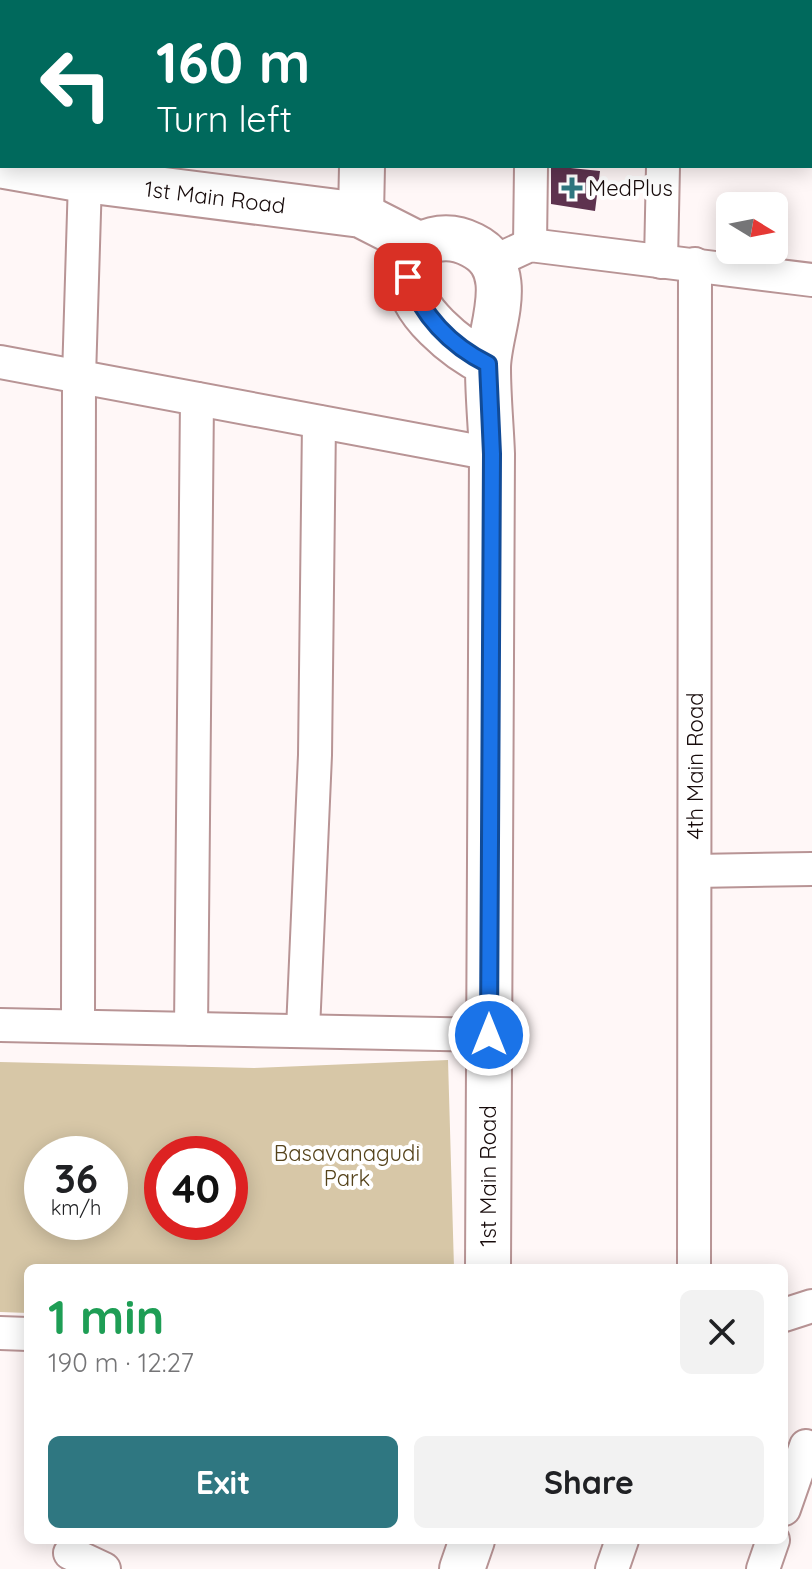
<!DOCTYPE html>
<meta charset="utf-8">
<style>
:root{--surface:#fff;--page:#f2f2f2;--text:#202124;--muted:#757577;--accent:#2f7781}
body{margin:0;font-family:Quicksand,sans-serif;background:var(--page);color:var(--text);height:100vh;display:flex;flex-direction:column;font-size:30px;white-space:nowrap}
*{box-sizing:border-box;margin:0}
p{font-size:26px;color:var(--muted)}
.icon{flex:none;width:44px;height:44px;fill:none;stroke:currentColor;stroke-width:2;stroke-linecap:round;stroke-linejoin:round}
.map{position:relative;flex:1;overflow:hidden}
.details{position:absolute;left:24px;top:1264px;width:764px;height:280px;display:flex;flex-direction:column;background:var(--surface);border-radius:12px;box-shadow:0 4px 20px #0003}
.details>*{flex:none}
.hud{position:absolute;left:0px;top:0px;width:812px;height:168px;box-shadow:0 4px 20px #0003;background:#00695c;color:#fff;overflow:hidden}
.needle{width:52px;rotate:100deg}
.controls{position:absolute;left:716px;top:192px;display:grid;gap:16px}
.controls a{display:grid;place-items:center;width:72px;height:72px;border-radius:12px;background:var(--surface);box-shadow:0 4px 20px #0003;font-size:40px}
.speed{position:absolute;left:24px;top:1136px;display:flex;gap:16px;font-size:40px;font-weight:700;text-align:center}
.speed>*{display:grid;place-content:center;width:104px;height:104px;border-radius:50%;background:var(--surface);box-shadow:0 4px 20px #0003;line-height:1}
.speed small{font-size:20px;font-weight:400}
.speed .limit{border:12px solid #d22;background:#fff;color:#111}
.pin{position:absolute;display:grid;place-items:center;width:68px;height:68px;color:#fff;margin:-34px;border-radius:16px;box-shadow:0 4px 12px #0006}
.me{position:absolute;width:88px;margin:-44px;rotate:0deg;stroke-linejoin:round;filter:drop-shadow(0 0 6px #0008)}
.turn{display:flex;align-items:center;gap:28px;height:168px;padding:0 24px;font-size:36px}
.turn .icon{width:104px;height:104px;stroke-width:2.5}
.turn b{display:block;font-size:56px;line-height:68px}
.round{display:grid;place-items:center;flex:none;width:84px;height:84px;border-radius:12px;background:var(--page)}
.headline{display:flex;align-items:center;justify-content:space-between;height:136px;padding:0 24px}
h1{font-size:48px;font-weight:700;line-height:60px;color:#1e9e55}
.cta{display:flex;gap:16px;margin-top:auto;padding:16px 24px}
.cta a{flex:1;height:92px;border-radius:12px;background:var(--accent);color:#fff;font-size:32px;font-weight:700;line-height:92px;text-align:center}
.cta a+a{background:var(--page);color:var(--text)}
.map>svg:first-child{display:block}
.green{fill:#d7c7a7;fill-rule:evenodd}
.building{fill:#5e334f}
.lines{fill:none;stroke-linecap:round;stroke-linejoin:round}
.street-casing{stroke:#b89495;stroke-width:36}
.secondary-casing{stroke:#b89495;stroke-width:48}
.street{stroke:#fff;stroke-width:32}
.secondary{stroke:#fff;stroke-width:44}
.route-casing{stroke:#114b97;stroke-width:20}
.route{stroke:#1a73e8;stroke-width:14}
.poi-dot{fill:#2f7781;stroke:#fff;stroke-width:3}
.labels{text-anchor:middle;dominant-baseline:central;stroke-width:8;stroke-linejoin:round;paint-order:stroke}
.poi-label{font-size:22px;fill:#170b0b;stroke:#fff;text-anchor:start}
.street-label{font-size:22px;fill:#170b0b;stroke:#fff}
.park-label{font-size:22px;fill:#55431b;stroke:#fff}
</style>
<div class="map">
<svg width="812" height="1569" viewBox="0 0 812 1569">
<rect width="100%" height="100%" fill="#fff7f7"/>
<!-- green -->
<path class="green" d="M448 1060 454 1268H28V1313L0 1312V1062L254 1068ZM42 1154H110V1222H42ZM162 1154H230V1222H162Z"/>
<!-- building -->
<polygon class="building" points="551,166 600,171 595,211 551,204"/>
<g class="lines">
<defs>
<g id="street">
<polyline points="227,0 236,2"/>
<polyline points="534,2 534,0"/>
<polyline points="668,2 668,0"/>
<polyline points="530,245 531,166"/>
<polyline points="493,262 530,245 812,280"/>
<polyline points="661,262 663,166"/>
<polyline points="0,362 492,454"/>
<polyline points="695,871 812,869"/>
<polyline points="0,1025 489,1035"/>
<polyline points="78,1025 79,377 85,180"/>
<polyline points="191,1029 197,399"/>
<polyline points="303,1030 315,755 319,422"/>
<polyline points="694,1268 695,264"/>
<polyline points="784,1315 812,1306"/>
<polyline points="0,1333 28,1334"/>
<polyline points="784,1509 806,1446"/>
<polyline points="70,1553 104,1569"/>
<polyline points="612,1569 622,1540"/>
<polyline points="763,1569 773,1540"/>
</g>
<g id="secondary">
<polyline points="369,2 369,0"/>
<polyline points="5,166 85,180 361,215 420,245"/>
<polyline points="361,215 362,166"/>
<path d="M488 364C459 350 407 310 409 274 409 263 415 254 420 245 438 236 454 236 472 245 521 269 488 330 488 368 488 397 491 426 492 454L488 1268"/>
<polyline points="462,1569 472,1540"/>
</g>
</defs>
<!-- street casing -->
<use href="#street" class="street-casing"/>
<!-- secondary casing -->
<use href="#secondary" class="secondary-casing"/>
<!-- street -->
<use href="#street" class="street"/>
<!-- secondary -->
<use href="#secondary" class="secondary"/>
</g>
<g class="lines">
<defs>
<path id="route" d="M408 277C423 317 450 345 488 364L492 454 489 1035"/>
</defs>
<!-- route casing -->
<use href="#route" class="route-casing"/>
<!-- route -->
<use href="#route" class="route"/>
</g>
<!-- markers -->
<path class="poi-dot" d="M568 176h8v8h8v8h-8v8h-8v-8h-8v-8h8z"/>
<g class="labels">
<!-- poi labels -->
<g class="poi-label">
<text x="588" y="188">MedPlus</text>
</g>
<!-- street labels -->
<g class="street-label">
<text transform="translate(215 197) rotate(7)">1st Main Road</text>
<text transform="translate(695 766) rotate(-90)">4th Main Road</text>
<text transform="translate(488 1176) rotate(-90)">1st Main Road</text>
</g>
<!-- park labels -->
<g class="park-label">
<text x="347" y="1153">Basavanagudi<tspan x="347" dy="25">Park</tspan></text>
</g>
</g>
</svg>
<div class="controls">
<a><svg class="needle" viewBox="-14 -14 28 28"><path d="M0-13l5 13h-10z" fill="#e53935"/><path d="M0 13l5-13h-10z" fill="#757577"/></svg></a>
</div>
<div class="speed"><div>36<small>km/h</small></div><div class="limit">40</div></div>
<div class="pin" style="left:408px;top:277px;background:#d93025"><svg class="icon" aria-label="arrive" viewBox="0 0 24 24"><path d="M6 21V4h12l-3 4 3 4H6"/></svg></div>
<svg class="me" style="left:489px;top:1035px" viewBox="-20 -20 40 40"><circle r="17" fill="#1a73e8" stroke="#fff" stroke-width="3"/><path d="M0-11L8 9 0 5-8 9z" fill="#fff"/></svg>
<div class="hud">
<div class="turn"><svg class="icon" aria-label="left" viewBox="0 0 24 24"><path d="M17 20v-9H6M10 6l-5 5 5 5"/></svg><div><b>160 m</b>Turn left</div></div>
</div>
<section class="details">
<div class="headline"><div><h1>1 min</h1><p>190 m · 12:27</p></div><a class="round"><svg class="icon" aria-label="close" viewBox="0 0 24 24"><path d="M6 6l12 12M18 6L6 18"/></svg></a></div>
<div class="cta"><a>Exit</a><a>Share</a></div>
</section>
</div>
